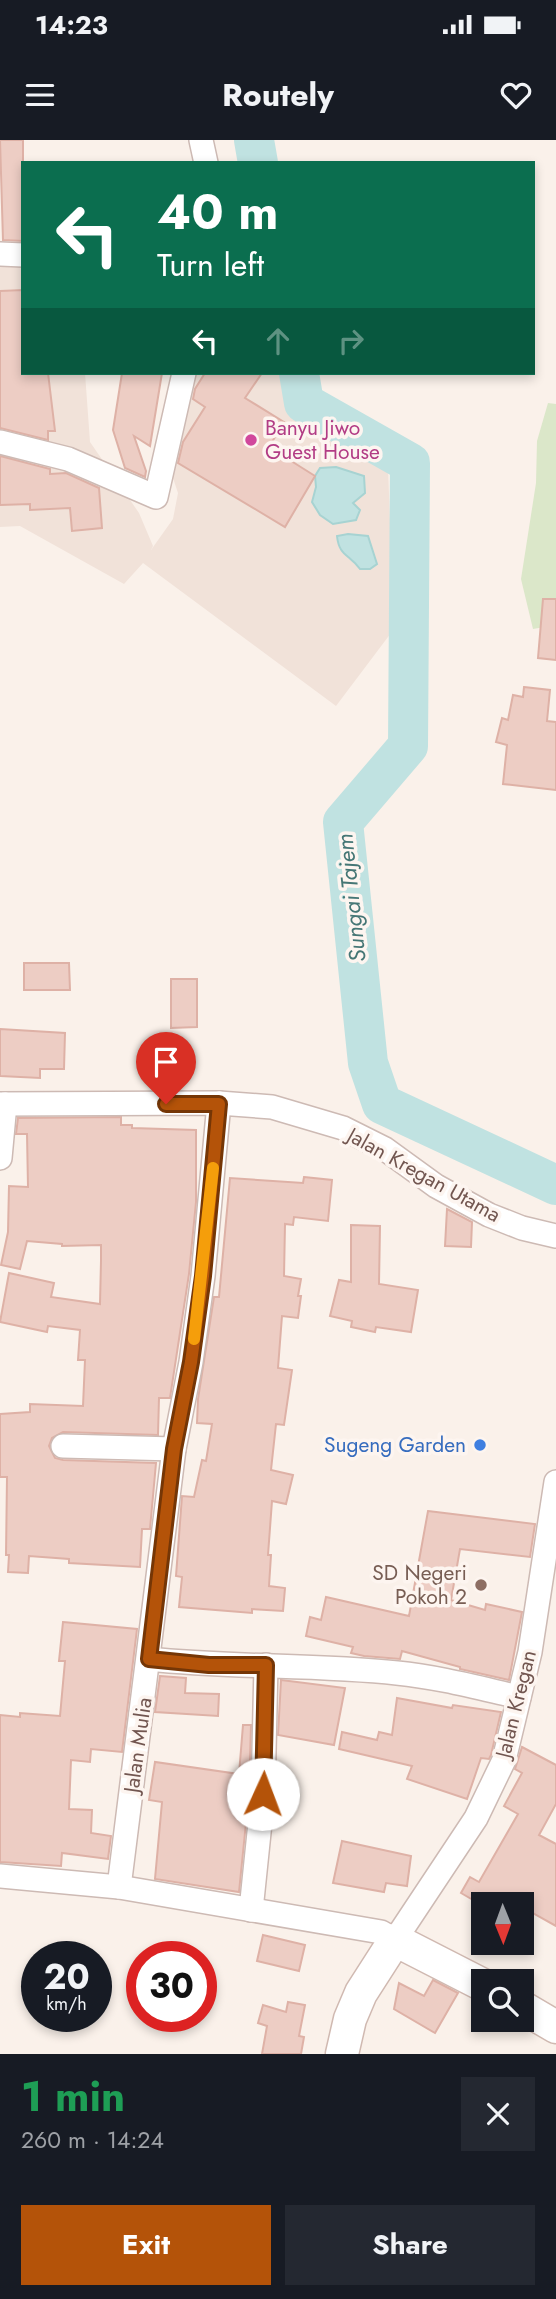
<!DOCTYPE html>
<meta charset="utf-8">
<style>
:root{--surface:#171b24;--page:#242831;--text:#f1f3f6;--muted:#9ea1a6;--accent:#b45309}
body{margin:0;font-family:Jost,sans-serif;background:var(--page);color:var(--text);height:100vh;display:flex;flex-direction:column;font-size:26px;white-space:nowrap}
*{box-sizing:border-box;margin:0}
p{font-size:23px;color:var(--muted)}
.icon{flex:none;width:38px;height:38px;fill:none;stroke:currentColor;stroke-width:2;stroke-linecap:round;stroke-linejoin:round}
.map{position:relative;height:1914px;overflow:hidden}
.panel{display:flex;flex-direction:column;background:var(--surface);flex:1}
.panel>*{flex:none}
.banner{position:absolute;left:21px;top:21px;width:514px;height:214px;border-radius:0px;box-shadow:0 4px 10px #0003;background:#0b6e4f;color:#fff;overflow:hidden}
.needle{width:46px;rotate:179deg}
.buttons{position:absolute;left:471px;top:1752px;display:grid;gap:14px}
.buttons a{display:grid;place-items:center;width:63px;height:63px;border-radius:0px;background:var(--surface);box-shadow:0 4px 10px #0003;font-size:35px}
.speed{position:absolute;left:21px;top:1801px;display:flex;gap:14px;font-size:35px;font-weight:700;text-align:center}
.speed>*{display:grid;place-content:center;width:91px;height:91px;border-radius:50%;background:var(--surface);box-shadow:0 4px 10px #0003;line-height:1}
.speed small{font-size:18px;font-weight:400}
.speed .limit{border:10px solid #d22;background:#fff;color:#111}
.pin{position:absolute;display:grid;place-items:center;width:60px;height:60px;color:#fff;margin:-72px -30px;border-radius:50% 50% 50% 0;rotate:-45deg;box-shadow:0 0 7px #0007}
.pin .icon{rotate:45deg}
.me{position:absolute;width:77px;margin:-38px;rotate:2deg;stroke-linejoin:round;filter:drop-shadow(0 0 5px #0008)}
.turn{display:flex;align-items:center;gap:24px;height:147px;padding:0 21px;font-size:32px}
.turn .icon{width:91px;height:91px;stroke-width:2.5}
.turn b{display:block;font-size:49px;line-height:60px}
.lanes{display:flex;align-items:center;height:66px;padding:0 21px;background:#0003;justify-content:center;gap:35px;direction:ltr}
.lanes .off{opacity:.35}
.round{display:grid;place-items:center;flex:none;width:74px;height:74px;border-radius:0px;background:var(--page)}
.headline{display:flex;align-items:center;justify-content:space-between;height:119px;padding:0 21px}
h1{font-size:42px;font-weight:700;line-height:52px;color:#1e9e55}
.cta{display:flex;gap:14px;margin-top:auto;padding:14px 21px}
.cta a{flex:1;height:80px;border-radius:0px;background:var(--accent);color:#fff;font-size:28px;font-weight:700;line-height:80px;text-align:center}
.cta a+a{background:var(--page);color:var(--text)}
.status{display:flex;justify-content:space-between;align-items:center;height:49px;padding:0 35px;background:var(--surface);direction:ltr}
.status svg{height:19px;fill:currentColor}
header{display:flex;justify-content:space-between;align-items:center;height:91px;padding:0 21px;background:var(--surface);font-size:32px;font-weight:700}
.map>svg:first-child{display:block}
.residential{fill:#f1e2d9}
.green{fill:#dbe7c9}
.water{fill:#c0e2e1;stroke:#a7d3d2;stroke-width:2}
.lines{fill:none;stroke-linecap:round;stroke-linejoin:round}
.river{stroke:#c0e2e1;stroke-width:40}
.building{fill:#edcdc4;stroke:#deb1a6;stroke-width:2}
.street-casing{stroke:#cdbab4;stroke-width:26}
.secondary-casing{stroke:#d0b9b1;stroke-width:35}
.street{stroke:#fff;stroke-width:23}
.secondary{stroke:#fff;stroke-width:32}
.route-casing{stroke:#753606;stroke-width:18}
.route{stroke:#b45309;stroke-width:12}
.slow{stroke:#f59e0b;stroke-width:12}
.hotel-dot{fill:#d1479c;stroke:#fdf5f0;stroke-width:2.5}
.shop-dot{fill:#3f7fe0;stroke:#fdf5f0;stroke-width:2.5}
.education-dot{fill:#8d6e63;stroke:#fdf5f0;stroke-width:2.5}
.labels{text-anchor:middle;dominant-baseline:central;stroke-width:7;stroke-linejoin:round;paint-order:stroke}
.hotel-label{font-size:21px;fill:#b23c85;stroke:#fdf5f0;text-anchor:start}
.street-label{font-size:21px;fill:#725650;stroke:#fdf5f0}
.shop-label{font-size:21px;fill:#366cbe;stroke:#fdf5f0;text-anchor:end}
.education-label{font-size:21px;fill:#785e54;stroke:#fdf5f0;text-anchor:end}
.water-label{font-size:23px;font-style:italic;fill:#457675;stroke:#fdf5f0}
</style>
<div class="status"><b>14:23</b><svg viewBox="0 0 49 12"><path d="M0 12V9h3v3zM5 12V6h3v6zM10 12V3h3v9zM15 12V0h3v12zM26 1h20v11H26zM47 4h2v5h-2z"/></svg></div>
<header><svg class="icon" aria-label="menu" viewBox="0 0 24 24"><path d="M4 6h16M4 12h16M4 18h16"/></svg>Routely<svg class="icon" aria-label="heart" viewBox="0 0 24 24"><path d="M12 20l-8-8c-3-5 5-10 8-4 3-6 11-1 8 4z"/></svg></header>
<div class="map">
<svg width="556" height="1914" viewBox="0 0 556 1914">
<rect width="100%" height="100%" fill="#faf1ea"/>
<!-- residential -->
<polygon class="residential" points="0,118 23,119 23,233 85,233 90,302 139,373 153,406 151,410 173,379 178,353 170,329 190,233 283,233 301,274 388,327 394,489 336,566 143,423 124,444 20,386 0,387"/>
<!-- green -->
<polygon class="green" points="548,263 556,264 556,485 533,489 521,439 536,343 537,301"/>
<!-- water -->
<g class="water">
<polygon points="336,327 364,336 365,353 353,363 360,370 356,380 333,384 320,375 312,362 316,347 315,336 320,328"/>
<path d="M348 394 368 396 377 424 370 429H360C349 414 339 416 337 396Z"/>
</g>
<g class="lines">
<!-- river -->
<g class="river">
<polyline points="254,0 258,23"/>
<polyline points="299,233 304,263 410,323 408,606 343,682 368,923 382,964 556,1045"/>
</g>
</g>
<!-- building -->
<g class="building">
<polygon points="0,0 23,0 23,101 3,100"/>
<polygon points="23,150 23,233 48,233 55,291 48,291 48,300 0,288 0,151"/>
<polygon points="122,233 162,233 150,306 134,296 146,331 145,337 125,328 113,290"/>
<polygon points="205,233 262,233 245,258 284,282 269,307 315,336 285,387 178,323 183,302 205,267 193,259 195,249"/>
<polygon points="0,316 50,329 50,334 66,333 99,348 102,388 72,391 70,368 30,370 30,364 0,365"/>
<polygon points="543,459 556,459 556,520 538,518"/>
<polygon points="524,547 550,550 547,581 556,582 556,650 503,644 507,605 496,602 502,578 508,580 513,555 523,557"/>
<polygon points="24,823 69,823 70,850 24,850"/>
<polygon points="171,839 197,839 197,887 171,888"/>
<polygon points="0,889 65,893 64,929 40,929 40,938 0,936"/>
<polygon points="121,977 121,985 132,985 132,988 196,990 196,1062 189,1134 170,1258 159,1258 158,1295 63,1292 52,1298 49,1306 55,1318 63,1320 156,1323 150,1389 142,1389 140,1427 69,1423 69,1419 29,1416 28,1433 8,1432 9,1415 6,1415 7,1337 0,1337 0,1274 30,1272 30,1264 83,1266 85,1220 78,1220 80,1190 48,1186 47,1192 0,1182 9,1133 54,1143 51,1157 100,1164 101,1121 101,1105 62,1106 62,1104 27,1101 20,1129 1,1125 8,1092 9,1046 28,1047 27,994 16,994 18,978"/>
<polygon points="304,1037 332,1040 328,1081 294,1077 293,1085 285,1084 284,1136 301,1139 298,1156 301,1156 298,1178 282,1176 278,1228 292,1230 284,1285 276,1284 271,1330 293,1335 286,1364 272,1361 268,1415 271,1415 269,1446 285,1448 283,1471 252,1469 252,1473 179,1467 182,1437 176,1436 182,1356 194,1357 202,1320 206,1321 212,1284 197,1283 198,1259 214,1157 219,1157 230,1038 303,1043"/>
<polygon points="447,1069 472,1082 471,1107 445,1106"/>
<polygon points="351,1085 380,1086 379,1144 418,1150 411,1192 376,1187 375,1192 351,1187 352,1181 330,1176 339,1140 351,1142"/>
<polygon points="428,1371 535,1384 530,1417 460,1409 451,1460 485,1470 486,1464 522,1472 509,1540 460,1529 460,1527 402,1511 400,1519 364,1516 351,1513 353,1507 306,1496 310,1477 321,1480 326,1457 409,1476"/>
<polygon points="63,1482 137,1489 122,1612 91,1609 90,1622 71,1620 69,1669 92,1670 91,1693 111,1696 108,1719 62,1713 61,1726 0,1722 0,1575 20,1577 20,1573 60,1576 65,1521 59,1521"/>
<polygon points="160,1536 186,1538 185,1553 219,1554 218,1576 155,1572"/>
<polygon points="281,1540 345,1548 334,1605 278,1595"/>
<polygon points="397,1558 452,1568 453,1565 501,1572 491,1615 489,1619 481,1618 467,1659 407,1639 412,1626 339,1609 342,1592 377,1600 379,1592 392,1595"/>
<polygon points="243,1585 251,1585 249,1653 239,1752 155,1739 162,1662 149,1660 155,1622 239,1634"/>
<polygon points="522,1607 556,1625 556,1664 539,1695 556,1704 556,1786 522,1767 522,1764 480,1764 461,1753 470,1737 479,1742 518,1674 504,1666 522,1633 515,1629"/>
<polygon points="342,1701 411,1716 407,1746 386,1743 384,1752 333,1743"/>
<polygon points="263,1795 305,1805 299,1831 257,1821"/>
<polygon points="433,1840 458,1853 435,1893 394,1869 399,1843 424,1856"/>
<polygon points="288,1862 305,1865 299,1896 304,1897 301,1914 262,1914 267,1886 258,1883 263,1865 286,1872"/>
</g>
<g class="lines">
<defs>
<g id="street">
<polyline points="201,0 206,23"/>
<polyline points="0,114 23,115"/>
<polyline points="0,302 68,319 156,357 184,233"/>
<polyline points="0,964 219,963 272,967 343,988 385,1009 436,1046 489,1075 522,1088 556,1096"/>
<polyline points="0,1018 5,964"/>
<polyline points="63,1306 174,1309"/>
<path d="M149 1519C232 1528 315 1524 397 1533 438 1537 479 1548 519 1557"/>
<polyline points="0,1736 119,1747 381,1792 395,1800 476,1678 504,1620 530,1512 556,1342"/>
<polyline points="119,1747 174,1309 191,1222 203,1136 219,963"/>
<polyline points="251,1770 263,1654 266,1525"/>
</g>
<g id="secondary">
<polyline points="522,1867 556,1887"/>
<polyline points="342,1914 350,1879 361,1853 395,1800 483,1845"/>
</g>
</defs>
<!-- street casing -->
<use href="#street" class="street-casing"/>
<!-- secondary casing -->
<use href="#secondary" class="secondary-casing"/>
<!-- street -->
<use href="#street" class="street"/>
<!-- secondary -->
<use href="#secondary" class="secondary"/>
</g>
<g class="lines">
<defs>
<polyline id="route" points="166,964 219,964 203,1136 191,1222 174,1309 149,1519 209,1525 266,1525 263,1654"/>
</defs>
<!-- route casing -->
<use href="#route" class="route-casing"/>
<!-- route -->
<use href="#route" class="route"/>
<!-- slow -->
<polyline class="slow" points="194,1199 213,1028"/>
</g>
<!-- markers -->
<circle class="hotel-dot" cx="251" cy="300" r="7"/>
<circle class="shop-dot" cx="480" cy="1305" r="7"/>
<circle class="education-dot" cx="481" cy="1445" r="7"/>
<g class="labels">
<!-- hotel labels -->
<g class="hotel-label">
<text x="265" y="288">Banyu Jiwo<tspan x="265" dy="24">Guest House</tspan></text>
</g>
<!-- street labels -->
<g class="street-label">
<text transform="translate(424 1035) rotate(29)">Jalan Kregan Utama</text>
<text transform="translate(516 1564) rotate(-76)">Jalan Kregan</text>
<text transform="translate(138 1605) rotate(-82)">Jalan Mulia</text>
</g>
<!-- shop labels -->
<g class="shop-label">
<text x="466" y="1305">Sugeng Garden</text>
</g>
<!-- education labels -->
<g class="education-label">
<text x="467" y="1433">SD Negeri<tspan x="467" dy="24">Pokoh 2</tspan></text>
</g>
<!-- water labels -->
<g class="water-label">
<text transform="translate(351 758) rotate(-96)">Sungai Tajem</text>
</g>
</g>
</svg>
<div class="buttons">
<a><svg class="needle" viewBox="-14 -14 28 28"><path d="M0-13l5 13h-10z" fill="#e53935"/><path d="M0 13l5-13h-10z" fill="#9ea1a6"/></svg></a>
<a><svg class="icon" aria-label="search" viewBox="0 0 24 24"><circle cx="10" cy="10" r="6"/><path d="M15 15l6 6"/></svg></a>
</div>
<div class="speed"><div>20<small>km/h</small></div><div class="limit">30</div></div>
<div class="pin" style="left:166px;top:964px;background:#d93025"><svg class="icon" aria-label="arrive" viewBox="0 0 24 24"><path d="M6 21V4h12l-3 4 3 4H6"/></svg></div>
<svg class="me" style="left:263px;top:1654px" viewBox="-20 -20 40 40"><circle r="19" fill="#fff"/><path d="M0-13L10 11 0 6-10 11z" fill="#b45309"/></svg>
<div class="banner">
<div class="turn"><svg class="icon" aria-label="left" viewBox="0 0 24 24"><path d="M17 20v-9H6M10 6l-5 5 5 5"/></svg><div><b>40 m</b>Turn left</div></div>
<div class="lanes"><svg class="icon" aria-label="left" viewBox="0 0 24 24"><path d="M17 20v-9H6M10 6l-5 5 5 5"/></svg><svg class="icon off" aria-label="ahead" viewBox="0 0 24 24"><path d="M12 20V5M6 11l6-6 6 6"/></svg><svg class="icon off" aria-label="right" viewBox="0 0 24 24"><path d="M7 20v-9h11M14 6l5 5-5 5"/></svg></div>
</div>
</div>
<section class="panel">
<div class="headline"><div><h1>1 min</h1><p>260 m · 14:24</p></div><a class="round"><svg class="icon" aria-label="close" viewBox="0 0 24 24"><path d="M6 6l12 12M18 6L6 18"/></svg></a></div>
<div class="cta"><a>Exit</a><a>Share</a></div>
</section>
